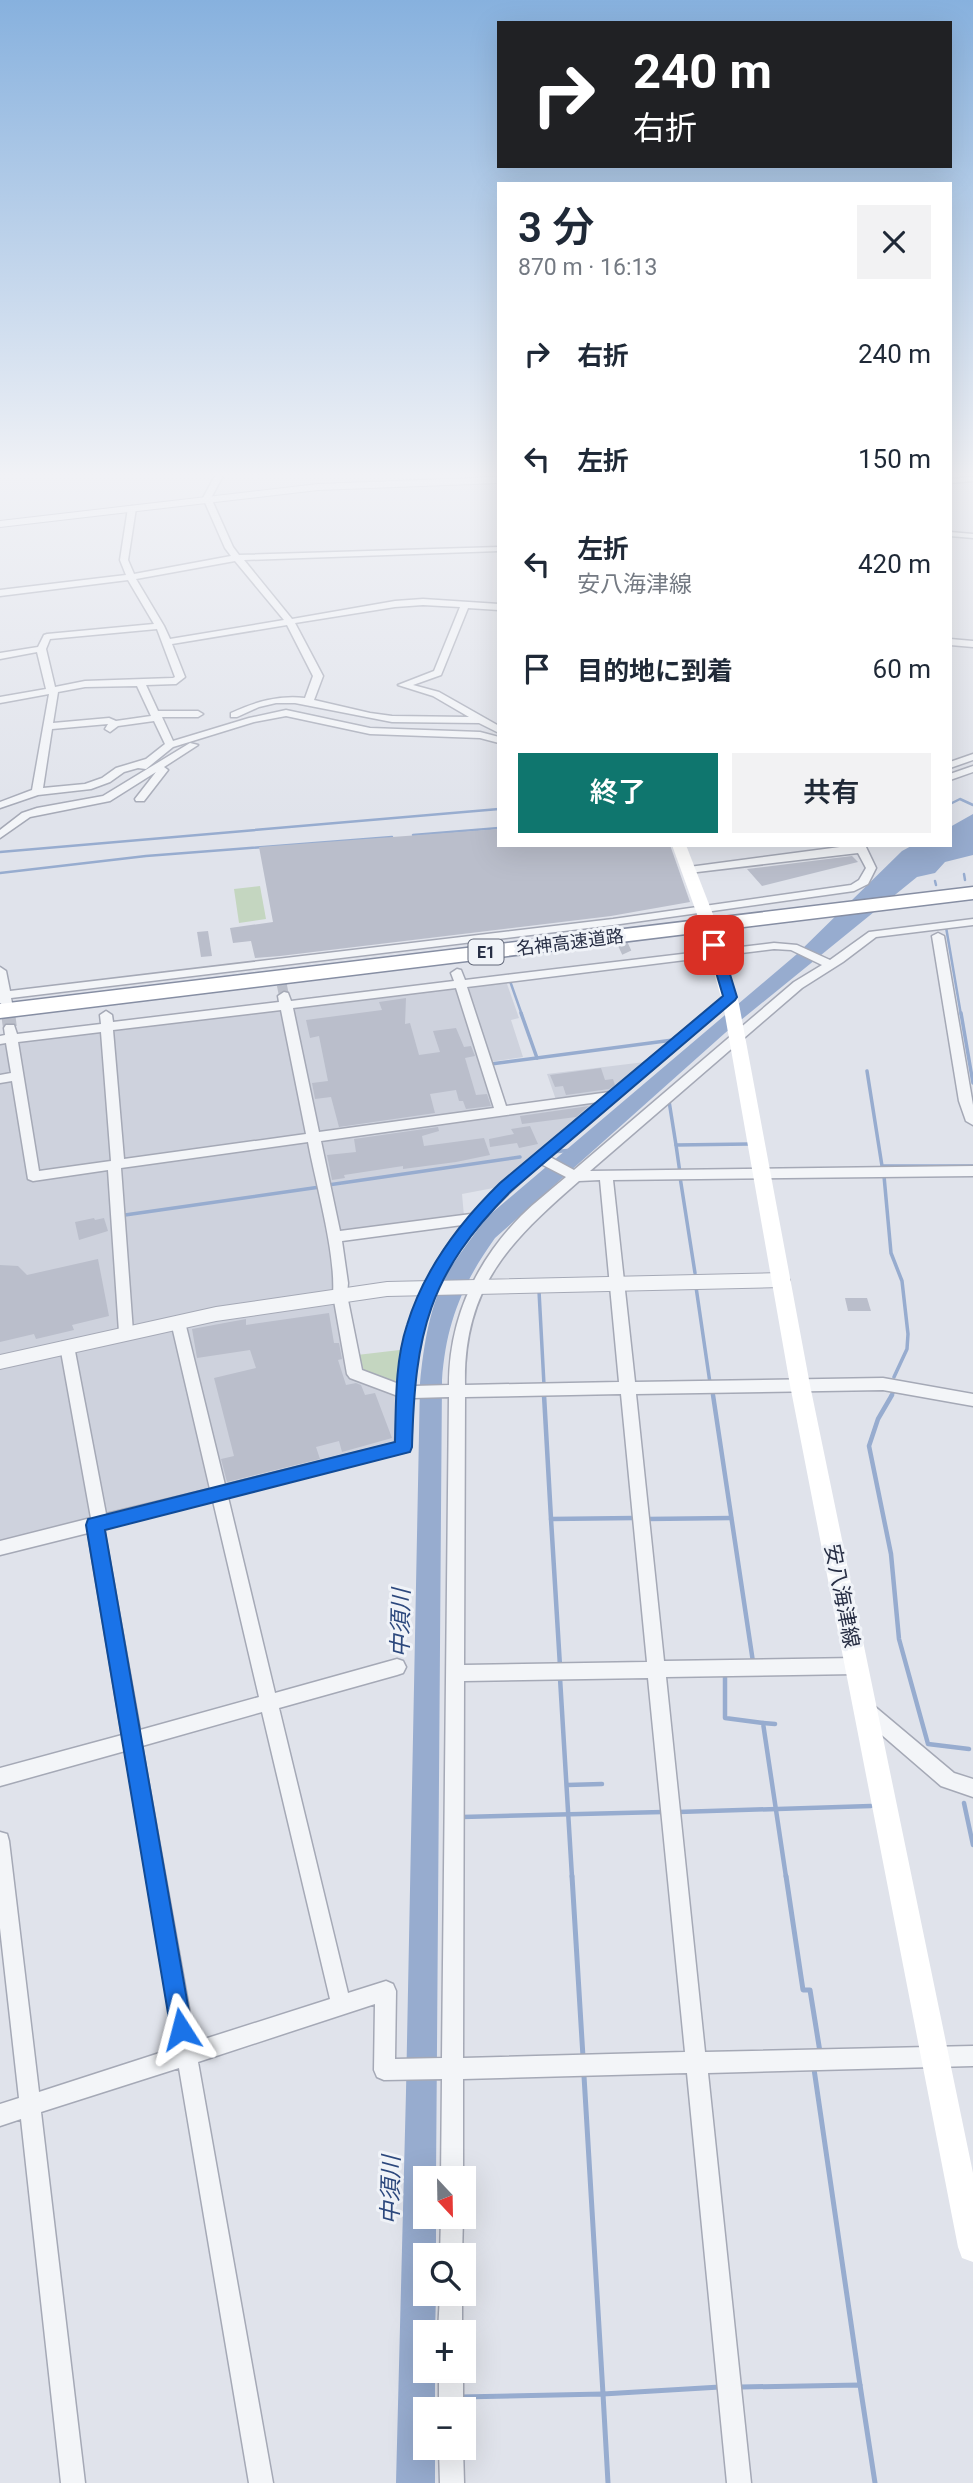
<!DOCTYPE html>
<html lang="ja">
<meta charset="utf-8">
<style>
:root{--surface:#fff;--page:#f2f2f3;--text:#1f2937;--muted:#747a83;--accent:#0f766e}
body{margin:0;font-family:Roboto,"Noto Sans JP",sans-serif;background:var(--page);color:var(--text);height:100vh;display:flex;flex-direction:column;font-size:26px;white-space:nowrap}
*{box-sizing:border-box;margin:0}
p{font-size:23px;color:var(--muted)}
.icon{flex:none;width:38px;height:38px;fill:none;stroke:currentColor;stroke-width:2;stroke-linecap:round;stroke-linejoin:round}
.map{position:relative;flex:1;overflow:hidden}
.side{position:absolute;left:497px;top:182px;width:455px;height:665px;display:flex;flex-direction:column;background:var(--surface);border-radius:0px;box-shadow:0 7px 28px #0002}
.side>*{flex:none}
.hud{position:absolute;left:497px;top:21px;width:455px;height:147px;border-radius:0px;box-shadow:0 7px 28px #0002;background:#202124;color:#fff;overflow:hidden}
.needle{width:46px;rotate:158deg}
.buttons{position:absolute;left:413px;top:2166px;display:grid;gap:14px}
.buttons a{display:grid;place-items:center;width:63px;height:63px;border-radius:0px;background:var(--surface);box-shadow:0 7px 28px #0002;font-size:35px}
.pin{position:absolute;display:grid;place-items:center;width:60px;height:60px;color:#fff;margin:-30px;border-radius:14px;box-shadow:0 4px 10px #0006}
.me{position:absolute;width:77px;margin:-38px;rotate:351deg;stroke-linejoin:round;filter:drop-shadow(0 0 5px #0008)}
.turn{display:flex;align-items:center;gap:24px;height:147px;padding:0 21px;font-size:32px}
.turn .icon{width:91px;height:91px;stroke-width:2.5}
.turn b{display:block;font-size:49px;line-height:60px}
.round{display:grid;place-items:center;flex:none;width:74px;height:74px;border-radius:0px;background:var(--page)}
.head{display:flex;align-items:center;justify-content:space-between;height:119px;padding:0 21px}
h1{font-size:42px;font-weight:600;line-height:52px}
.primary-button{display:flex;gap:14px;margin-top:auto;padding:14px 21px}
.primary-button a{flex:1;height:80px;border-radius:0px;background:var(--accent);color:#fff;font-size:28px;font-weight:600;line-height:80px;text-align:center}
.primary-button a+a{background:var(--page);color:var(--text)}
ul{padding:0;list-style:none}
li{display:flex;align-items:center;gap:21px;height:105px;padding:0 21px}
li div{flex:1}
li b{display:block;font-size:26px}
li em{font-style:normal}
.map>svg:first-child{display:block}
.built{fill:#ced2dd}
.green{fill:#c4d6c0}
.water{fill:#97accf}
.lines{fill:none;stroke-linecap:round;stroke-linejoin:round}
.stream-far3{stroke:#97accf;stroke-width:2.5}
.stream-far2{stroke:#97accf;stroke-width:3.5}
.stream-far1{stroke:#97accf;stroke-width:4.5}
.stream{stroke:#97accf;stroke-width:5}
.building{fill:#babecb}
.minor-tunnel-far1{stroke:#bbbfca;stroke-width:10;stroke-dasharray:10 5;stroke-linecap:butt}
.minor-tunnel{stroke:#bbbfca;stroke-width:14;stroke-dasharray:14 7;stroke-linecap:butt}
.secondary-tunnel{stroke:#bbbfca;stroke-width:15;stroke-dasharray:15 7;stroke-linecap:butt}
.minor-casing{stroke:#a5a9b6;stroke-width:3}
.tertiary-casing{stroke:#a5a9b6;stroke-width:2}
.motorway-casing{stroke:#868ea3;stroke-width:3}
.minor{fill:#f3f5f8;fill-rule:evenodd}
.tertiary{fill:#f3f5f8;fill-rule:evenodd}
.secondary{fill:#fff;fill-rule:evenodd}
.motorway{fill:#fff;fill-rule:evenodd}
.route{fill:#1a73e8;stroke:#114b97;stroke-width:2}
.labels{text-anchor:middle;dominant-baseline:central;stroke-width:6;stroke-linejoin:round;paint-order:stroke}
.shield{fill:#f0f3f8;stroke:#63697a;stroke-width:2}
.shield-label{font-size:16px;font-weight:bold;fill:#272e44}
.street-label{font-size:18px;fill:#272e44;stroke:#f0f3f8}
.near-street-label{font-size:21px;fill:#272e44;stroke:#f0f3f8}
.near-water-label{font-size:23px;font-style:italic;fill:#2c487d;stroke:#f0f3f8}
</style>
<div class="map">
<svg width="973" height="2483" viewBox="0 0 973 2483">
<rect width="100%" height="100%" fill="#e0e3eb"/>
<!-- built -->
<polygon class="built" points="506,981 519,1018 511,1020 523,1057 489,1062 503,1108 556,1100 547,1074 653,1061 504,1186 462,1194 464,1216 328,1235 336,1283 335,1308 348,1376 393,1392 398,1397 397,1438 391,1445 0,1542 0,1043"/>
<!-- green -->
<g class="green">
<polygon points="260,886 266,919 239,923 234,889"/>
<polygon points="408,1349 402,1386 360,1373 357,1355"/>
</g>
<!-- water -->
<path class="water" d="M973 814V855L945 862 935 873 917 877 725 1033 495 1238C462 1284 446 1324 442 1380L436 2179H425V2217H436V2256H425V2294H436L435 2333H425V2371H435V2410H425V2448H435V2483H396L406 2092 420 1383C424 1343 430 1302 451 1267 462 1250 475 1234 487 1217L797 954 902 851 913 845H950V827Z"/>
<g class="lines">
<!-- stream-far3 -->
<g class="stream-far3">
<polyline points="950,804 960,799 973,805"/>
<polyline points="413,835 499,828"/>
<polyline points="0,852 499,809"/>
<polyline points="0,873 146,856 392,837"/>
<polyline points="964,874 965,880"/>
<polyline points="935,881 936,885"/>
<polyline points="946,927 961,1015"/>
<polyline points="510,981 522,1015"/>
</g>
<!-- stream-far2 -->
<g class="stream-far2">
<polyline points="521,1013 537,1058"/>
<polyline points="961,1013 973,1083"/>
<polyline points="491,1064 673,1040"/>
<polyline points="867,1071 882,1166 973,1166"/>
<polyline points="669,1101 676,1145 749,1144"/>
<polyline points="676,1145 680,1173"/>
<polyline points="553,1152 572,1150"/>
<polyline points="884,1176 891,1253 902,1281 908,1334 907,1349 894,1377"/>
<polyline points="680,1177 695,1273"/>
<polyline points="328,1185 520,1157"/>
<polyline points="125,1215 320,1187"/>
<polyline points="696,1287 710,1383"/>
<polyline points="539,1291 544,1385"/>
<polyline points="712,1391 713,1396"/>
<polyline points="891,1396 894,1391"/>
</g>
<!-- stream-far1 -->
<g class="stream-far1">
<polyline points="544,1395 551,1519 634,1518"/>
<polyline points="713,1395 753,1662"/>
<polyline points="892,1395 878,1419 869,1446 891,1554 899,1639 928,1744 969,1749"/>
<polyline points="551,1519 560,1666"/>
<polyline points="647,1519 731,1518"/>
<polyline points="725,1674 725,1718 763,1723 786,1877"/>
<polyline points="560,1678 572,1877"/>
<polyline points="763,1723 775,1724"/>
<polyline points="567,1785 602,1784"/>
<polyline points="964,1803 973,1845"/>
<polyline points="678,1812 871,1806"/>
<polyline points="462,1817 663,1812"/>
</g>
<!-- stream -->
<g class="stream">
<polyline points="572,1876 583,2057"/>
<polyline points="786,1876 803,1990 810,1990 820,2052"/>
<polyline points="814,2069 860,2385"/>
<polyline points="584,2076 603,2394 720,2387"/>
<polyline points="741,2387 860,2385 875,2483"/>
<polyline points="460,2397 603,2394 608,2483"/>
</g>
</g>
<!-- building -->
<g class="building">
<polygon points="499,829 499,845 670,845 690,902 611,916 280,956 255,958 251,941 233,943 230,928 273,922 259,847"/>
<polygon points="852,856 858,862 762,886 747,869"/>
<polygon points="208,931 212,956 201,957 197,932"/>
<polygon points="406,998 405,1024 410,1023 419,1055 440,1052 433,1031 456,1028 464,1047 471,1046 475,1056 465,1058 476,1095 487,1094 491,1106 466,1109 463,1101 459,1101 456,1090 430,1094 435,1113 339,1127 331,1097 315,1099 312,1083 328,1081 319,1036 310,1038 306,1020 382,1010 379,1002"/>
<polygon points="601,1068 605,1080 613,1079 615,1085 609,1089 566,1095 563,1086 555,1087 550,1075"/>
<polygon points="589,1106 576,1117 522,1124 520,1116"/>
<polygon points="530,1126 538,1144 519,1148 517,1143 490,1147 489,1139 514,1134 511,1129"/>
<polygon points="438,1127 439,1131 422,1136 424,1146 484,1138 490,1155 456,1162 403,1169 403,1166 344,1175 345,1178 332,1180 327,1155 356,1152 354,1139"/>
<polygon points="94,1218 95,1220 104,1218 108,1231 79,1240 75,1222"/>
<polygon points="98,1259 109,1316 72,1325 74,1330 36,1339 34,1334 0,1342 0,1265 18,1266 27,1275"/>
<polygon points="845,1298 867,1298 871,1311 848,1311"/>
<polygon points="329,1313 334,1343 339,1343 342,1359 338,1360 346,1385 356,1383 361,1385 365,1395 375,1393 392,1438 342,1452 339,1441 316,1447 320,1459 227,1482 221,1459 234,1456 214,1378 256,1368 250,1350 197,1358 192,1329 246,1319 246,1325"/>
</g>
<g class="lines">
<!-- minor-tunnel-far1 -->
<g class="minor-tunnel-far1">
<polyline points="616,930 627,953"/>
<polyline points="279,970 284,996"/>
<polyline points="6,1003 8,1015"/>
</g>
<!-- minor-tunnel -->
<polyline class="minor-tunnel" points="8,1013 10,1028"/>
<!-- secondary-tunnel -->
<polyline class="secondary-tunnel" points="706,917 714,945"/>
<defs>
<g id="minor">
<path d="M217 472H225L211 498 233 547 239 555 499 547V551L244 560 292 619 395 601 423 599 499 604V610L468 608 441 675 413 685 439 692 499 726V733L479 723 392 722 295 703H276L259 707 237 717H231V713C255 702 278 695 305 698L313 676 287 625 172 644 185 677 176 684 146 685 158 711H198L203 714 198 717H162L173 741 249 718 286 710 370 728 480 732 499 737V743L480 738 370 734 286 716 254 722 173 747 146 769 138 768 124 772 110 782 91 789 38 795 0 808V802L32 790 49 694 0 703V697L46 689 37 652 0 659V653L38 647 44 635 47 634 154 624 128 580 0 596V590L126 575 120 560 128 508 132 506 136 508 128 560 134 574 231 556 225 548 203 498ZM235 561 284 620 170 639 164 626 136 579ZM423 605 460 607 434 671 398 685 433 696 469 717 392 716 370 713 314 700 323 676 295 623 395 607ZM157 629 175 677 173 678 85 681 55 687 46 649 50 639ZM137 686 151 716 116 721 109 718 53 723 58 692 85 687ZM154 721 165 744 146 759 116 768 102 778 85 784 43 788 52 729 108 724 105 729 110 732 118 726Z"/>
<polygon points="973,477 973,481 950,483 950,479"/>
<polygon points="950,532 973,534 973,538 950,536"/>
<polygon points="950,639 973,641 973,647 950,645"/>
<polygon points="190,743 198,745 164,767 168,770 144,801 136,801 135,799 156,772 110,801 30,817 0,838 0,830 22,813 37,808 103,796"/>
<polygon points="973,754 973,760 950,768 950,762"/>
<polygon points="973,766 973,772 950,780 950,774"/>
<polygon points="855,845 865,845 876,868 868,884 854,891 613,925 11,998 12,1003 6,1007 0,1003 0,967 6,971 10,991 613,919 851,885 859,880 866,868 858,853 689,873 684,870 689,867"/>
<path d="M973 919V925L876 937 843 962 802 988 590 1171 973 1166V1176L613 1180 635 1382 883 1378 973 1394V1406L883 1390 636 1394 664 1661 856 1658 862 1660 865 1666 862 1672 856 1674 666 1677 705 2052 973 2046V2066L708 2073 751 2483H727L687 2073 463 2079V2179H441L442 2079 384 2080 377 2077 374 2070 375 2004 198 2062 273 2483H249L179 2068 41 2112 85 2483H61L21 2119 0 2126V2104L19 2098 0 1928V1832L7 1834 9 1841 39 2092 175 2048 125 1751 0 1786V1768L122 1735 88 1533 0 1555V1541L91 1518 60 1346 62 1342H72L74 1346 106 1514 210 1489 171 1322 173 1318H183L185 1322 225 1485 395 1443 398 1396 350 1378 347 1374 333 1295C336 1253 316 1185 308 1142L121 1168 133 1332 131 1336H121L119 1332 108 1170 33 1181 28 1179 12 1081 0 1083V1075L11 1073 6 1043 0 1044V1036L5 1035 4 1028 6 1025H14L17 1034 101 1024 100 1015 106 1011 112 1015 113 1022 279 1002 278 996 284 992 288 993 291 1001 454 981 451 973 457 969 461 970 465 980 774 943 797 945 830 960 869 932ZM774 949 791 950 822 965 794 982 574 1170 550 1157 734 1000 736 997 734 994H726L610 1092 506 1106 467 987ZM456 988 494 1108 319 1132 293 1008ZM281 1010 306 1134 124 1159 113 1030ZM101 1032 111 1161 39 1171 18 1042ZM598 1102 501 1184 471 1214 340 1231 321 1141ZM541 1164 566 1177C551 1190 535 1202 521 1216 475 1263 449 1320 449 1385L414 1386C421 1283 466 1229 541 1164ZM600 1180 619 1382 465 1385C463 1287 510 1241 579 1181ZM462 1225C424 1275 405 1320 399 1384L362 1370 347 1295 348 1283 342 1241ZM621 1394 647 1662 464 1665 465 1397ZM449 1397 442 2058 395 2059 396 1991 393 1984 386 1981 348 1993 279 1708 397 1675 403 1673 406 1667 403 1661 397 1659 275 1693 228 1497 409 1451 411 1447 413 1398ZM213 1501 259 1697 140 1730 104 1529ZM648 1678 685 2052 463 2058 464 1681ZM262 1712 330 1999 195 2042 142 1746Z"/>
<polygon points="938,933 944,936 973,1105 973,1125 966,1121 959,1101 932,936"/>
<polygon points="867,1703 873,1705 954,1773 973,1779 973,1797 941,1786 861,1717 858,1711 861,1705"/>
<polygon points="441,2217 463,2217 462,2256 440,2256"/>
<polygon points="440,2294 462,2294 462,2333 438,2333"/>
<rect x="439" y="2371" width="24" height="39"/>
<polygon points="439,2448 463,2448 464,2483 440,2483"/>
</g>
<g id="tertiary">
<polygon points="499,477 499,483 318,490 0,527 0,521 318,484"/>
<polygon points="781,1273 787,1275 790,1280 787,1285 781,1287 387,1296 216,1321 0,1369 0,1355 216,1307 387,1282"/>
</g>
<polygon id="motorway" points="973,887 973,899 0,1018 0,1004"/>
</defs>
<!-- minor casing -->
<use href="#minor" class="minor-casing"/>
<!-- tertiary casing -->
<use href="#tertiary" class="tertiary-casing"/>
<!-- motorway casing -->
<use href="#motorway" class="motorway-casing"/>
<!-- minor -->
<use href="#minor" class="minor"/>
<!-- tertiary -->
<use href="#tertiary" class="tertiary"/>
<!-- secondary -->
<g class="secondary">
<polygon points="672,845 686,845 714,917 711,920 706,922 698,917"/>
<polygon points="714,940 722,945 739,1004 810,1385 973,2173 973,2262 962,2258 958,2247 790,1385 723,1004 706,945"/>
</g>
<!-- motorway -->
<use href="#motorway" class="motorway"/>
</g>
<!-- sky -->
<linearGradient id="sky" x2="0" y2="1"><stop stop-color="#87b1de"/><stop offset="0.58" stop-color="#f1f2f6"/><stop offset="1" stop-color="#f1f2f6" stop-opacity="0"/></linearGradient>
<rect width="973" height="819" fill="url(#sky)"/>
<!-- route -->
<path class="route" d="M714 941 721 945 737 997 735 1000 511 1191C428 1274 415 1333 412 1447L410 1452 105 1530 192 2029 189 2037 181 2040 172 2037 86 1525 88 1519 395 1442C396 1404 395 1361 407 1325 424 1269 459 1223 500 1183L723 996 708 945Z"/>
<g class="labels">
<!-- shield labels -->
<rect class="shield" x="468.5" y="939.5" width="35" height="25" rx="5"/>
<g class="shield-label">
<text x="486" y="952">E1</text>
</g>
<!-- street labels -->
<g class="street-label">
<text transform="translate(570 942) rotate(-7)">名神高速道路</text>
</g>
<!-- near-street labels -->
<g class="near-street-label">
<text transform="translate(842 1596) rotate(79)">安八海津線</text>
</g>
<!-- near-water labels -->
<g class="near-water-label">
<text transform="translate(401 1623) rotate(-89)">中須川</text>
<text transform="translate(391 2190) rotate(-89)">中須川</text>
</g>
</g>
</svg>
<div class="buttons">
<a><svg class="needle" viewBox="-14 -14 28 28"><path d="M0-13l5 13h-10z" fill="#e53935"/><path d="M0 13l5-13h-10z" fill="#747a83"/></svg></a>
<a><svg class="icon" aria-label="search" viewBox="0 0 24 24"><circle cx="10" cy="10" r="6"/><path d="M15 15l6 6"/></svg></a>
<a>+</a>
<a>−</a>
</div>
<div class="pin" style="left:714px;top:945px;background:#d93025"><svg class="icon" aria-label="arrive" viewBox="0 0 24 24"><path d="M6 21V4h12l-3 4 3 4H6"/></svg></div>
<svg class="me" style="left:181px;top:2029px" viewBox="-20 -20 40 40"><path d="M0-17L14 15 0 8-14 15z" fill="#1a73e8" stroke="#fff" stroke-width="4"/></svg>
<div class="hud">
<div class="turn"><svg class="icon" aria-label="right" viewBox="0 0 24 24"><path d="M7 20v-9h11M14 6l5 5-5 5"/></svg><div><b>240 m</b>右折</div></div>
</div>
<section class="side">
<div class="head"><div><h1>3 分</h1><p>870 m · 16:13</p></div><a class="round"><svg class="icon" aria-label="close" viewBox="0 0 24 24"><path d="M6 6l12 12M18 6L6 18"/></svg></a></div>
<ul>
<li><svg class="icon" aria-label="right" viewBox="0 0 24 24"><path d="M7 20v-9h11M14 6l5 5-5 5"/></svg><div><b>右折</b></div><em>240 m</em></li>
<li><svg class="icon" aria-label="left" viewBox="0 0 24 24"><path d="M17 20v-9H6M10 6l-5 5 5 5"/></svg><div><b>左折</b></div><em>150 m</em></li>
<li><svg class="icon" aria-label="left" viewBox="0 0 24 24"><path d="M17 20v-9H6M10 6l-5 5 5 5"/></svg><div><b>左折</b><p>安八海津線</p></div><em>420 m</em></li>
<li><svg class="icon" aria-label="arrive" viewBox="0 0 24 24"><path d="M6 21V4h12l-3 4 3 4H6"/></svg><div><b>目的地に到着</b></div><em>60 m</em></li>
</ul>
<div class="primary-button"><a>終了</a><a>共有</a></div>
</section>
</div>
